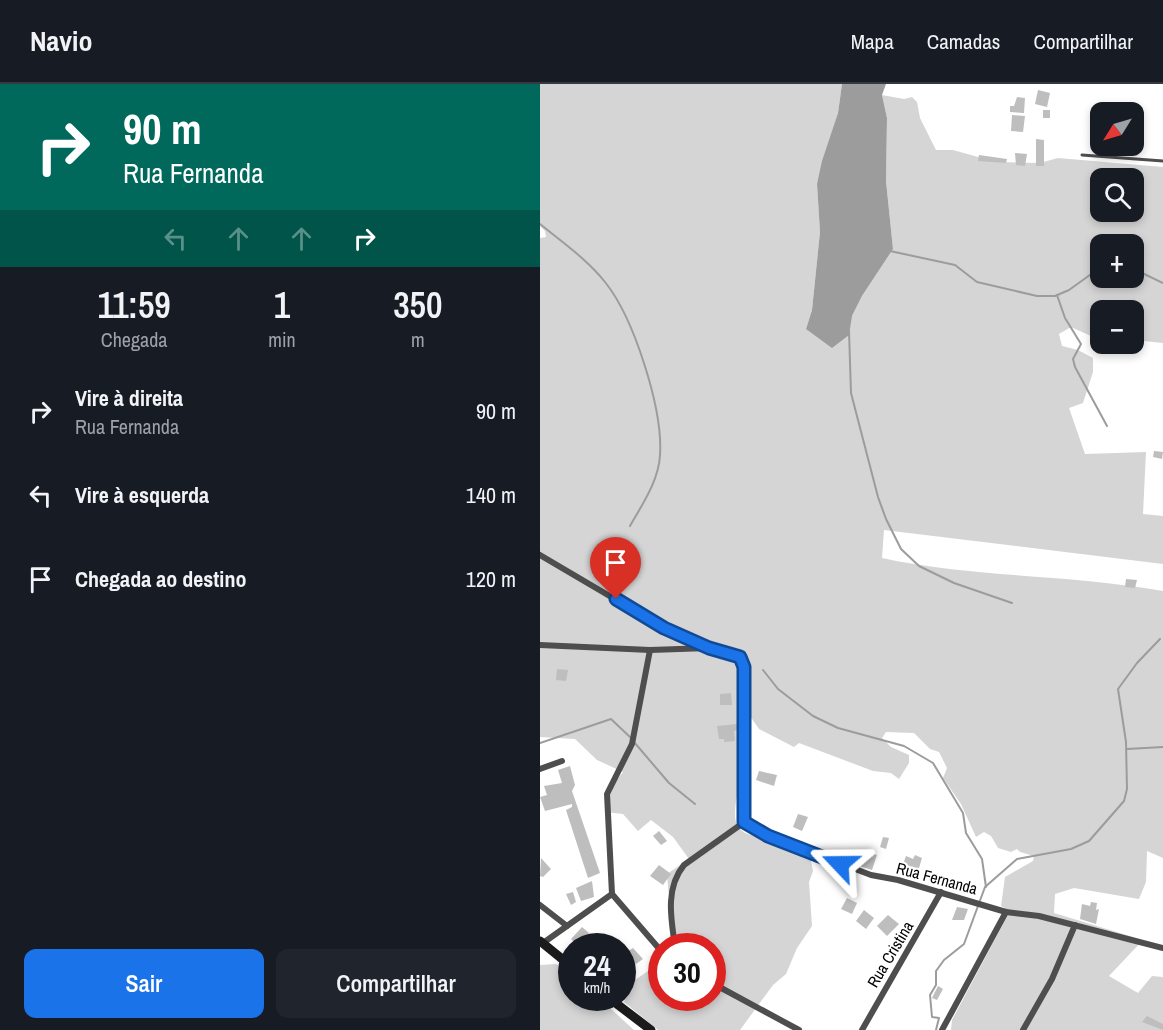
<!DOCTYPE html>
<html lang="pt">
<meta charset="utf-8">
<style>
:root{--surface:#171b24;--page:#20242c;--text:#f1f3f6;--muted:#9ea1a6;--line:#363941;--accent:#1a73e8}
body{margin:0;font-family:"Archivo Narrow",sans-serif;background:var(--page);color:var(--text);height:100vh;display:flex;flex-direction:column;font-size:22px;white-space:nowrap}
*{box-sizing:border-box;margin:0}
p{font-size:20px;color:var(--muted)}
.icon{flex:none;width:33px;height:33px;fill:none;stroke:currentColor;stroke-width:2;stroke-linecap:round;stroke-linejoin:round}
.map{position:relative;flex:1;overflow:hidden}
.sheet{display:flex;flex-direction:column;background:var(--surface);width:540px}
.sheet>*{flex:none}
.top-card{background:#00695c;color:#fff;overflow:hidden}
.needle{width:39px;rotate:233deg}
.fabs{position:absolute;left:550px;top:18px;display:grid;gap:12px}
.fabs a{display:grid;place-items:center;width:54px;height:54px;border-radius:12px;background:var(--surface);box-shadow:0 3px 9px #0003;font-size:30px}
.speed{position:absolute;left:18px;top:849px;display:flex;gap:12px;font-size:30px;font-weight:700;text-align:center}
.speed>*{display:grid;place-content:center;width:78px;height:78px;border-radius:50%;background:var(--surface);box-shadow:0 3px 9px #0003;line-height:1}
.speed small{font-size:15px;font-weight:400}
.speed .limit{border:9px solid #d22;background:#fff;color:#111}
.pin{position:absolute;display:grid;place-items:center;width:51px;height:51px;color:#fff;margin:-62px -26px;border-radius:50% 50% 50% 0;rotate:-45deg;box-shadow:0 0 6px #0007}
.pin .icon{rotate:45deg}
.me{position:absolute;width:66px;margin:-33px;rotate:293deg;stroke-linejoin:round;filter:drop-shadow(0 0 4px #0008)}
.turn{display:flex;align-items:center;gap:21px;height:126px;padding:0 24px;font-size:27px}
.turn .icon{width:78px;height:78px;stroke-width:2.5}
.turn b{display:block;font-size:42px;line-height:51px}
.lanes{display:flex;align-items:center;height:57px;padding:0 24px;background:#0003;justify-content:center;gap:30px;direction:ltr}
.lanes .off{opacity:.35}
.eta{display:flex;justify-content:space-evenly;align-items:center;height:102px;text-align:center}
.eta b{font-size:36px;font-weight:600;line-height:42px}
.button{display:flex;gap:12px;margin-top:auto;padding:12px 24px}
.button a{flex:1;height:69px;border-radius:12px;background:var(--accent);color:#fff;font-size:24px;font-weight:600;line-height:69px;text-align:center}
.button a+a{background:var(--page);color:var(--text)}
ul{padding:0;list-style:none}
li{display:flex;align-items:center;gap:18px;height:84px;padding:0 24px}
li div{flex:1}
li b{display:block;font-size:22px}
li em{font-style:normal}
header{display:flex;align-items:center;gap:36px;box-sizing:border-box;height:84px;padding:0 30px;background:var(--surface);border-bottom:2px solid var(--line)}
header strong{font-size:28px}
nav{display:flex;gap:33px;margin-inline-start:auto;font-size:21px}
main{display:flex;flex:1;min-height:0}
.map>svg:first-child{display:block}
.green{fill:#d5d5d5;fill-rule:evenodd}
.water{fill:#9c9c9c}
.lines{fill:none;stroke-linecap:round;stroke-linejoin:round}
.stream{stroke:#9c9c9c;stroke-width:2}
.building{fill:#bebebe}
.lane{stroke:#4e4e4e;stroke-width:3}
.street{stroke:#4e4e4e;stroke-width:6}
.secondary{stroke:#1b1b1b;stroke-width:9}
.route-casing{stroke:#114b97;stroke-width:15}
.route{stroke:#1a73e8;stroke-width:10}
.labels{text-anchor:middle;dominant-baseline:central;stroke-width:4.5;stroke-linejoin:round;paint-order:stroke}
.street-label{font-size:16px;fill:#000;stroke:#fff}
</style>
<header>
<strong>Navio</strong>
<nav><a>Mapa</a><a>Camadas</a><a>Compartilhar</a></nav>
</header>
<main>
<section class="sheet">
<div class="top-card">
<div class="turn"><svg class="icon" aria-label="right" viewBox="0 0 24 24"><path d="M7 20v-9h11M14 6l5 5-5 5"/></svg><div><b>90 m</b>Rua Fernanda</div></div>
<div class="lanes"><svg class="icon off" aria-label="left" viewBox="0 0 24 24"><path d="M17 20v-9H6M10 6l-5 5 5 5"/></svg><svg class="icon off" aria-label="ahead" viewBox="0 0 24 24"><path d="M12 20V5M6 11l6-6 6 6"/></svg><svg class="icon off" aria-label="ahead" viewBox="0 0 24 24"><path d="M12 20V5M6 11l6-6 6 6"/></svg><svg class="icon" aria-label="right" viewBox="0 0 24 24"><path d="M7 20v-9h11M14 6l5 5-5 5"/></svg></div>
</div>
<div class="eta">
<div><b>11:59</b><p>Chegada</p></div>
<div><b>1</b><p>min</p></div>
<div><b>350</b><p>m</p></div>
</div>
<ul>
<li><svg class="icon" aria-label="right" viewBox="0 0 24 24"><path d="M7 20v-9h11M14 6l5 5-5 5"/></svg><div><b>Vire à direita</b><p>Rua Fernanda</p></div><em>90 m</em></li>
<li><svg class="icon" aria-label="left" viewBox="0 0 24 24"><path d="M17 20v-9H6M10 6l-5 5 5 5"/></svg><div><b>Vire à esquerda</b></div><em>140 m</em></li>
<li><svg class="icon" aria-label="arrive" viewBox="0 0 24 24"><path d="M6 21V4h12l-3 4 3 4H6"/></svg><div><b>Chegada ao destino</b></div><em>120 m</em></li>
</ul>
<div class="button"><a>Sair</a><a>Compartilhar</a></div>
</section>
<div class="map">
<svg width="623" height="946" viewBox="0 0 623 946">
<rect width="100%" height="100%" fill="#fff"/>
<!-- green -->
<g class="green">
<path d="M0 0H302L298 29 277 100 280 148 272 226 266 245 312 232 322 212 353 165 346 97 347 34 342 11 364 15 372 13 377 18 380 34 396 66H413L456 78 500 79 518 74 623 83V259L594 256V226H561V251L553 253 531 243 519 250 522 262 538 266 553 274V288L543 319 529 324 545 370 606 368 603 430 623 432V480L344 446 342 474C434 494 530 490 623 507V774L607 767 606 798 599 815 534 804 515 810 514 829 603 856 569 892 598 909 612 892 623 893V946H411L412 936 470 827 461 822 465 793 493 777 494 772 480 768 477 765 471 768 458 764 451 752 444 748 436 753 421 720 403 694 407 684 399 668 390 665 374 649 346 648 342 654 351 663 369 671V679L359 695 351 689 333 687 259 659 254 663 219 645 210 632C204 649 206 666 203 683 201 698 195 715 195 729 195 739 197 744 205 749L254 765 264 764 269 767 273 787 269 798 272 842 257 864 246 890 233 901 200 946H118L84 918 95 896 108 887 116 875H121L122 914H172V862H133L127 790 149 775 133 753 111 736 98 747 83 730 65 728 67 708 83 688 57 676 35 655 0 653V154L6 153 5 147 0 142ZM561 94H594V128H561ZM561 160H594V194H561Z"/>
<polygon points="16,880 31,891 32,914 59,914 94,946 0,946 0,881"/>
</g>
<!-- water -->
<polygon class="water" points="302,0 346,0 342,11 347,34 346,97 353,165 322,212 312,232 309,251 292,264 266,245 272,226 280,148 277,100 282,77 298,29"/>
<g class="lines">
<!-- stream -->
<g class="stream">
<path d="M0 140C22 158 48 176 65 198 94 234 123 325 120 371 119 396 102 421 90 442"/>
<polyline points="350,167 415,181 437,198 497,212 515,212 529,206 561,183"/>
<polyline points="594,185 623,199"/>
<polyline points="517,211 525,234 541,260 533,275 535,283 567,342"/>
<polyline points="309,247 311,309 338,413 346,435 361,465 379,482 414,499 472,519"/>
<polyline points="223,586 238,605 273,632 298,644 364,662 393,679 423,729 426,749 442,775 446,803"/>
<polyline points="94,658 129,699 155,720"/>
<polyline points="0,659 71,635 91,654"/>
<polyline points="587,665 623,663"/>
<polyline points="396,946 399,934 392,933 390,911 396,901 396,887 404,876 424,860 445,803 477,775 531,765 549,757 584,717 587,705 586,658 578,605 597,579 620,555"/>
</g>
</g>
<!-- building -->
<g class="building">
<polygon points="498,6 510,9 507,23 495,20"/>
<polygon points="477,13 485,14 484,29 470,28 470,22 474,22"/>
<rect x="503" y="26" width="7" height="8"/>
<polygon points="472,31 485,32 483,48 471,47"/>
<polygon points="496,55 504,56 504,82 496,82"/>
<polygon points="475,69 487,70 485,82 476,81"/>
<polygon points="439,71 467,75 466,79 438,77"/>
<polygon points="614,367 623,368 622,375 613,373"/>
<polygon points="586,495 597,496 595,504 585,503"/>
<polygon points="17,585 28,586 26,597 16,596"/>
<polygon points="191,609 192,621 180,621 180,610"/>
<polygon points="198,640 198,646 194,647 195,657 184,658 184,655 179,655 177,642"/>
<polygon points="30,682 35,701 32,707 60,789 48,794 26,726 32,723 32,720 5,727 0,713 7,711 4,702 22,699 18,686"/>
<polygon points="219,687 237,691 234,702 216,696"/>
<polygon points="258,730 268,733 262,747 253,743"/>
<polygon points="119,747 127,757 121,761 113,752"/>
<polygon points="343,753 349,754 346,765 340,763"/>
<polygon points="320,766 337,771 332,786 316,781"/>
<polygon points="375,771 382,774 376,794 360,788 366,772 373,775"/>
<polygon points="1,774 11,785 3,793 0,792"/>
<polygon points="119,781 131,790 123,801 110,792"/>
<polygon points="52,797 54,813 41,817 36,804"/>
<polygon points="33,808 36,818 31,821 26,810"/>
<polygon points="307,814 317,819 312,830 301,825"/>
<polygon points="551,818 557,819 556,826 559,825 556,840 540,835 542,820 550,822"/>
<polygon points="417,823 428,825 424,836 412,836"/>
<polygon points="324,826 334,834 326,845 316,837"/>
<polygon points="348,831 359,840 347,852 337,842"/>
<polygon points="42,843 49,849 37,861 31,855"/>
<polygon points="93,864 103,875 96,880 86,869"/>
<polygon points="398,902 403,905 397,916 392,914"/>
<polygon points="607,932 623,940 623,946 602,938"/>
</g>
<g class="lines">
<!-- lane -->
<polyline class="lane" points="542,71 623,77"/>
<!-- street -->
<g class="street">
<polyline points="0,471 124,544 168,563"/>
<polyline points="0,561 110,566 169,564 200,573 204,583 203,739 228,752 331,791 358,796 466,828 499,832 623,864"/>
<polyline points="0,685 22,677"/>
<polyline points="72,810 67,710 92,660 110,566"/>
<polyline points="0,821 27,842"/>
<polyline points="3,859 72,810 122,868"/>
<path d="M135 862C131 835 125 804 144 781L203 739"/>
<polyline points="172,899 259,946"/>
<polyline points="322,946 401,808"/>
<polyline points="402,946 466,828"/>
<polyline points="483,946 512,895 535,841"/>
</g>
<!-- secondary -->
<g class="secondary">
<polyline points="0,857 32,883"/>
<polyline points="69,914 111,946"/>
</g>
</g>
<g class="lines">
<defs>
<polyline id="route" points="76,515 124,544 169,564 200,573 204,583 204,738 228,752 300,780"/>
</defs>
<!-- route casing -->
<use href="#route" class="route-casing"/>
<!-- route -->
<use href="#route" class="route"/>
</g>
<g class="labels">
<!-- street labels -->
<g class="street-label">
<text transform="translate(397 794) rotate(15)">Rua Fernanda</text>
<text transform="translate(350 870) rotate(-59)">Rua Cristina</text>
</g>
</g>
</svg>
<div class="fabs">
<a><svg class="needle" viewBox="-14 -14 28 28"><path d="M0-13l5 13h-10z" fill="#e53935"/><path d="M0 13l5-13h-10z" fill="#9ea1a6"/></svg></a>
<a><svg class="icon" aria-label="search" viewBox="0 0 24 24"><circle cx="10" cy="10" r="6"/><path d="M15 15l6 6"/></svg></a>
<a>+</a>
<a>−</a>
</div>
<div class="speed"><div>24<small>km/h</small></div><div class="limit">30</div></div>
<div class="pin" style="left:76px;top:515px;background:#d93025"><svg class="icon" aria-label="arrive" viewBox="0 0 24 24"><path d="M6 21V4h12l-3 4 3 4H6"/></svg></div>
<svg class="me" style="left:300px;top:780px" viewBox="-20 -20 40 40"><path d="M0-17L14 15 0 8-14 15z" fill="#1a73e8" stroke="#fff" stroke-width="4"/></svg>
</div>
</main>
